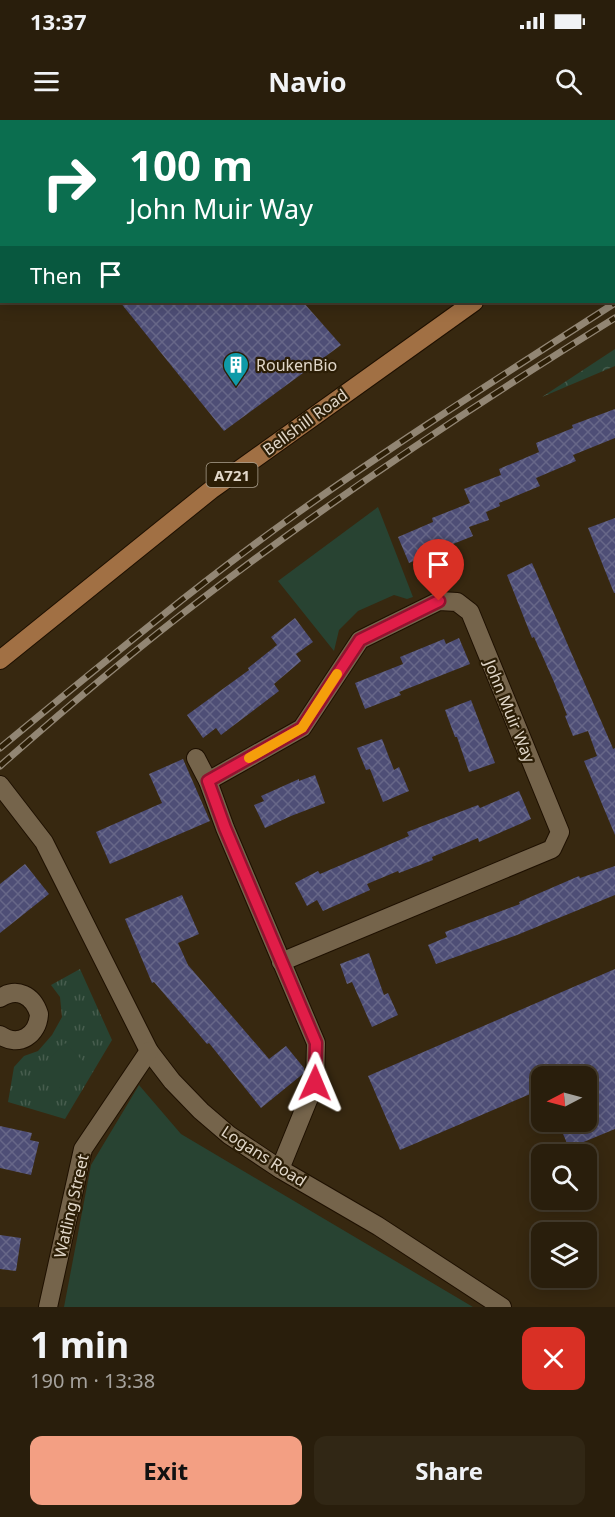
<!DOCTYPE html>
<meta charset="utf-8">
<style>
:root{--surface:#291e0c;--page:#312715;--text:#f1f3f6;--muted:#a5a29d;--line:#453c2d;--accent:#f39f83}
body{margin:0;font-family:"Noto Sans",sans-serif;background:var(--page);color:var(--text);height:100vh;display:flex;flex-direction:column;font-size:22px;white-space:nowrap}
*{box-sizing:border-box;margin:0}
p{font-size:20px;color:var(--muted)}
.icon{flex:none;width:33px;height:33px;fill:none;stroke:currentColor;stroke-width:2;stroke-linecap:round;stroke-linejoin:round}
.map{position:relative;height:1187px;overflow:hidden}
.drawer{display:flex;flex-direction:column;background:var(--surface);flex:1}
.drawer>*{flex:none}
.hud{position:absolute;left:0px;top:0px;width:615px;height:183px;box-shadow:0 3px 15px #0003,0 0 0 2px var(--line);background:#0b6e4f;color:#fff;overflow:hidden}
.needle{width:39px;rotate:264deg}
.fabs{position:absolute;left:531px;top:946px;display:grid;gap:12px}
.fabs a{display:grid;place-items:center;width:66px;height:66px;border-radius:12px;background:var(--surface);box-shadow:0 3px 15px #0003,0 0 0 2px var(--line);font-size:30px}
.pin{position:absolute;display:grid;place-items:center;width:51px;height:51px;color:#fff;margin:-62px -26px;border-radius:50% 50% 50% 0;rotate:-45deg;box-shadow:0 0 6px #0007}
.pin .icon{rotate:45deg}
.me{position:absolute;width:66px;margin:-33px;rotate:1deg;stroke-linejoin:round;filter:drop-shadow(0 0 4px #0008)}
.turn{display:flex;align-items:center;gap:21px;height:126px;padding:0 30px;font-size:27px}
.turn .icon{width:78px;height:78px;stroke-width:2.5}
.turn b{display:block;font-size:42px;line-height:51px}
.then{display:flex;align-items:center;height:57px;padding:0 30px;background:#0003;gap:12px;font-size:22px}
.round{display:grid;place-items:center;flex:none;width:63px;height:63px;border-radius:12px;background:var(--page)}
.summary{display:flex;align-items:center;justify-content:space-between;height:102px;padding:0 30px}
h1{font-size:36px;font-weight:700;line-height:45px}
.button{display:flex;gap:12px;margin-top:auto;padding:12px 30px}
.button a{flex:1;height:69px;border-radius:12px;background:var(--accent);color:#111;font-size:24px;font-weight:700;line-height:69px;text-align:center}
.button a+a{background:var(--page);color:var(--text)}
.status{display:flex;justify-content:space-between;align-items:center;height:42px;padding:0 30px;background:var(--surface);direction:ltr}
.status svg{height:16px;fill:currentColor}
header{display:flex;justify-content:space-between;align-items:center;height:78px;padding:0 30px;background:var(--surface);font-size:27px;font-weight:700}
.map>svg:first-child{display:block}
.grass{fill:url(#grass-tufts)}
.forest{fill:url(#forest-crowns)}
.green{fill:#284332}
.building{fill:url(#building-cross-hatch)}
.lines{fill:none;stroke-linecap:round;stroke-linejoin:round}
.minor-casing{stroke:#1e1000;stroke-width:20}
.major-casing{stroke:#1e1000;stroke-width:20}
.minor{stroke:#75644b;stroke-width:18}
.major{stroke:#a17044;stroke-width:18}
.rail-casing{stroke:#928674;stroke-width:7}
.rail{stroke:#2c1e06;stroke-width:4.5;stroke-dasharray:14;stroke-linecap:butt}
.route-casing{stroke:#92132f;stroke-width:15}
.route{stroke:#e11d48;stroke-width:10}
.slow{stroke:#f59e0b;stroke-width:10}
.labels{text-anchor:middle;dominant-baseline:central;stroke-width:4.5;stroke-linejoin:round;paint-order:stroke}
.shield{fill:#2c1e06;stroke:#aba08e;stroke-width:1.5}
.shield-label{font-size:15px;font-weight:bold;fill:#e1d7c9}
.poi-label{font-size:16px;fill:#e1d7c9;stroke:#2c1e06;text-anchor:start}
.street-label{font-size:16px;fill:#e1d7c9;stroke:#2c1e06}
</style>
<div class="status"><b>13:37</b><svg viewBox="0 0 49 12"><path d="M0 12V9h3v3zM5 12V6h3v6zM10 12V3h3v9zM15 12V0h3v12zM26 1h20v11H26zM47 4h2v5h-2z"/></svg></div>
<header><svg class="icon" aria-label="menu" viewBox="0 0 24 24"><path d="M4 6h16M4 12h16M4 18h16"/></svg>Navio<svg class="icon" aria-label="search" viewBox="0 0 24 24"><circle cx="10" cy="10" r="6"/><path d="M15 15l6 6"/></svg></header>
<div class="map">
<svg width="615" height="1187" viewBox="0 0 615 1187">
<defs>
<pattern id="grass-tufts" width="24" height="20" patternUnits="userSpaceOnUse" patternTransform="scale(1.5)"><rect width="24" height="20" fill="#284332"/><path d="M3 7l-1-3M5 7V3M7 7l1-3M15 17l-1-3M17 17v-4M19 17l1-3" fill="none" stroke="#475d4e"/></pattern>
<pattern id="forest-crowns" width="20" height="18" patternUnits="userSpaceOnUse" patternTransform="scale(1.5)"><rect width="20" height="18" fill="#284332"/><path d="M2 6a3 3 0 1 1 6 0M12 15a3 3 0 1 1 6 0" fill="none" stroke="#475d4e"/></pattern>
<pattern id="building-cross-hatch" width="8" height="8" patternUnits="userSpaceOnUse" patternTransform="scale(1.5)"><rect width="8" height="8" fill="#4e4e76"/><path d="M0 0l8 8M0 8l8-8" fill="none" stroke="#676788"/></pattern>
</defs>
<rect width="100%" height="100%" fill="#372810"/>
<!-- grass -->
<polygon class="grass" points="80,849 112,920 65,999 8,982 14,947 24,936 38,931 52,915 62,897 60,877 51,865"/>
<!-- forest -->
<polygon class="forest" points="615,229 615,246 542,277"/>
<!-- green -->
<g class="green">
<polygon points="378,387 413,477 407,479 394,475 358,491 339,510 334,531 278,461"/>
<polygon points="65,923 84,942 59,968 39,949"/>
<polygon points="139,965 181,1014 473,1187 64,1187 91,1045"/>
</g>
<!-- building -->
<g class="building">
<polygon points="120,182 303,182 341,225 224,311"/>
<polygon points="615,289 615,318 573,335 576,341 536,358 540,366 499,383 500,386 486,392 489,400 469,407 473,416 433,432 433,433 409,443 398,417 433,402 432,398 470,383 464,369 501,355 499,349 539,332 536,323 573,308 572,305"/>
<polygon points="615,398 615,473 614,473 588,408"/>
<polygon points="532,443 612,626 613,629 615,628 615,715 584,641 597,636 588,611 573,616 565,596 567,595 554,562 534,517 532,518 507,455"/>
<polygon points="295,498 313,522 296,534 301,541 274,564 279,571 221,615 216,608 203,618 187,595 249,550 248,548 277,525 271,517"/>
<polygon points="459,518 470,544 399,572 401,575 365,589 355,563 403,544 400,537 444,519 446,524"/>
<polygon points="471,580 495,643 469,652 457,617 455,617 445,590"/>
<polygon points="382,619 394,650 399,647 409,671 383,682 370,649 366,650 357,628"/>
<polygon points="183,639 210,701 110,744 96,712 162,683 149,654"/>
<polygon points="315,655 325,683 291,696 265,708 254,685 264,681 261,676 299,659 299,661"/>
<polygon points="519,671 531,699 479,722 478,718 432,737 433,740 399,753 398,751 367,764 370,770 323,791 317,780 307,786 295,763 318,751 320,754 409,716 407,712 478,685 480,688"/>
<polygon points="25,744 49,774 0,813 0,764"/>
<polygon points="615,746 615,775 517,815 436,844 428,825 447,817 445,812 520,784 519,782 579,756 580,758"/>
<polygon points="182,775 199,814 178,823 188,845 269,939 286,926 304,948 304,953 261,988 209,923 207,924 154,862 152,863 125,799"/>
<polygon points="369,833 384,875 388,873 398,895 372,907 352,862 347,864 340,844"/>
<polygon points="615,849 615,1009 569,1028 558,1002 586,1002 586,957 542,957 542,969 400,1030 368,956"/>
<polygon points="0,1006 32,1013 30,1020 39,1022 31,1055 0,1048"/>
<polygon points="0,1115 21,1118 16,1151 0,1149"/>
</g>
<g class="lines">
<defs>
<g id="minor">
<polyline points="196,638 208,661 225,708 316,923 315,963 280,1049"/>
<polyline points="208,661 302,608 360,520 439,481 457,482 470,492 560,712 552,729 281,842"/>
<polyline points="0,665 44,722 149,931 172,961 201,991 229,1015 280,1049 378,1106 502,1187"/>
<path d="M0 878C17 867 33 875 39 894 38 915 19 928 0 915"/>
<polyline points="48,1187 83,1029 149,931"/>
</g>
<g id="major">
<polyline points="614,77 615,76"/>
<polyline points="0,540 211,370 474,182"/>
</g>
</defs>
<!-- minor casing -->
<use href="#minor" class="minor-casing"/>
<!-- major casing -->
<use href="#major" class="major-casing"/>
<!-- minor -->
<use href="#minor" class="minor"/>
<!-- major -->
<use href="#major" class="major"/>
<defs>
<g id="rail">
<path d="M0 628C97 548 194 467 296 394 400 320 508 252 615 183"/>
<path d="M0 646C66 588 133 531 203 478 335 377 474 285 615 198"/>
</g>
</defs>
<!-- rail casing -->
<use href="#rail" class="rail-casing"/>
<!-- rail -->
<use href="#rail" class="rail"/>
</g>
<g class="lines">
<defs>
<polyline id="route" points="315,963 316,923 225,708 208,661 302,608 360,520 439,481"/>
</defs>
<!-- route casing -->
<use href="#route" class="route-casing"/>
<!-- route -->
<use href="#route" class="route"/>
<!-- slow -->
<polyline class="slow" points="249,638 302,608 337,554"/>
</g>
<!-- icons -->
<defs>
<symbol id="building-pin" viewBox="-11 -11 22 30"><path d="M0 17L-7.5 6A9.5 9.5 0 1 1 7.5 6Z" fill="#0f9aa8" stroke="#2c1e06"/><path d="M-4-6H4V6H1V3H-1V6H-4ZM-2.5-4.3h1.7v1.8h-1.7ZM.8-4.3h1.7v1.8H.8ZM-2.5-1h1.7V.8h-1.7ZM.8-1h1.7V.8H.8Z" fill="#fff"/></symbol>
</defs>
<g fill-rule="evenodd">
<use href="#building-pin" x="221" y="230" width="30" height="40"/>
</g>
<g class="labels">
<!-- shield labels -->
<rect class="shield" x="206.5" y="343" width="51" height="24" rx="4.5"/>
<g class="shield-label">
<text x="232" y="355">A721</text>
</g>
<!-- poi labels -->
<g class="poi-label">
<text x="256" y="245">RoukenBio</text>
</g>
<!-- street labels -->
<g class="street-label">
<text transform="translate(305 302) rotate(-36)">Bellshill Road</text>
<text transform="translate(510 591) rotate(68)">John Muir Way</text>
<text transform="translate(264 1036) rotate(33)">Logans Road</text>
<text transform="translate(71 1086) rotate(-77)">Watling Street</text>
</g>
</g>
</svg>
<div class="fabs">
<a><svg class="needle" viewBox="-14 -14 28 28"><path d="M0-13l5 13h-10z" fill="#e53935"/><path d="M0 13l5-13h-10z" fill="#a5a29d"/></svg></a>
<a><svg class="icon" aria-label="search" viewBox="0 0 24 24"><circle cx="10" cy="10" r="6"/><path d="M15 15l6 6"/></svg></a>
<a><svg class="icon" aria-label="layers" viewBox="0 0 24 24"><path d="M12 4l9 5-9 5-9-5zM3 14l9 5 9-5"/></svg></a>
</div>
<div class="pin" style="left:439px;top:481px;background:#d93025"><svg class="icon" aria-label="arrive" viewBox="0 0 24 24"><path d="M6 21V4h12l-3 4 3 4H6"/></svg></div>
<svg class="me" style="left:315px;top:963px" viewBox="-20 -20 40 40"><path d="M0-17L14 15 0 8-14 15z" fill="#e11d48" stroke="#fff" stroke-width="4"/></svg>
<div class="hud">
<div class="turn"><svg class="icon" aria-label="right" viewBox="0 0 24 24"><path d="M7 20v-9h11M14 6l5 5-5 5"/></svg><div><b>100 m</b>John Muir Way</div></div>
<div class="then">Then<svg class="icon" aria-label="arrive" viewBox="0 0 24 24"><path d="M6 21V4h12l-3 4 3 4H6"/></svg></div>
</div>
</div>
<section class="drawer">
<div class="summary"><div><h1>1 min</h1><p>190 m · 13:38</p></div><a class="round" style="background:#d93025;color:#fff"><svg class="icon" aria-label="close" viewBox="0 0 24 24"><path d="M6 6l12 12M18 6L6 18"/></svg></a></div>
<div class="button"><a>Exit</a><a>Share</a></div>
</section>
